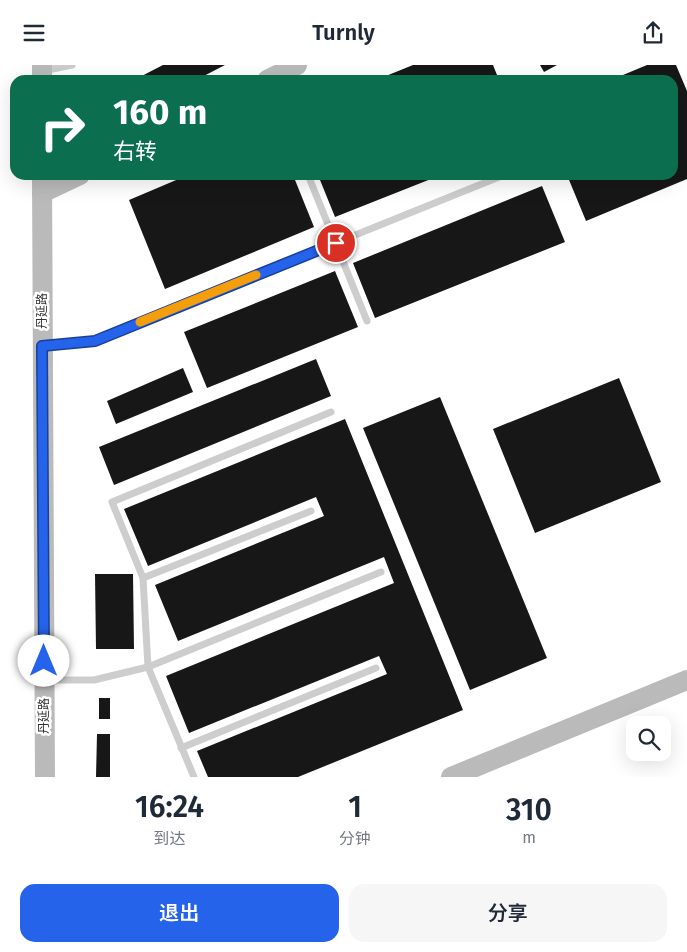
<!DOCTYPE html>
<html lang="zh">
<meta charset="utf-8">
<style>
:root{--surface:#fff;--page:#f6f6f7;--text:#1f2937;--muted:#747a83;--accent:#2563eb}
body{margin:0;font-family:"Fira Sans","Noto Sans SC",sans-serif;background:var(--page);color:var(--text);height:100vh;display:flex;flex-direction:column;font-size:19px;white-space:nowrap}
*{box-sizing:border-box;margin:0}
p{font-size:16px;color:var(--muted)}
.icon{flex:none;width:28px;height:28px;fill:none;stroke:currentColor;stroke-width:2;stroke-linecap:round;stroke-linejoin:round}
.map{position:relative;height:712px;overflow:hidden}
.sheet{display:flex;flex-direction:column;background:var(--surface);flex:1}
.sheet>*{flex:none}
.guide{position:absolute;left:10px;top:10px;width:668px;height:105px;border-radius:15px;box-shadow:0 5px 20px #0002;background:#0b6e4f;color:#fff;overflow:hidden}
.fabs{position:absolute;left:626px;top:651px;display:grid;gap:10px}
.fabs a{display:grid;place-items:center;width:45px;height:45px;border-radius:10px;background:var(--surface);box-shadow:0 5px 20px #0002;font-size:25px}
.pin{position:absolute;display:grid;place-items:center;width:42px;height:42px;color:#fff;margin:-21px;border:2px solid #fff;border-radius:50%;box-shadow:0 1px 5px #0007}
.me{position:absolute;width:55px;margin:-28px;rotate:0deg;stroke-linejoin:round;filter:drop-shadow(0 0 4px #0008)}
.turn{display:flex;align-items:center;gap:18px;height:105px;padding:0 20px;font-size:22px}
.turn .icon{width:65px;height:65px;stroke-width:2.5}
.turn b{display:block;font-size:35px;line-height:42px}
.eta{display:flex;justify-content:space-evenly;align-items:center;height:85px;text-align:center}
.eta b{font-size:30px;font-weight:600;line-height:35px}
.button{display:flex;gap:10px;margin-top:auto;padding:10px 20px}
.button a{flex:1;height:58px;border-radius:15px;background:var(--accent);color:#fff;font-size:20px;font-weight:600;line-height:58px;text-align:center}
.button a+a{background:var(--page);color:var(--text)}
header{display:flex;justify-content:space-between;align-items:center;height:65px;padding:0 20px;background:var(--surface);font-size:22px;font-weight:600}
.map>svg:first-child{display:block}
.building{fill:#171717}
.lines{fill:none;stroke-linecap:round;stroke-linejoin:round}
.lane{stroke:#cdcdcd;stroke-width:7}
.secondary{stroke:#bababa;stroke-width:20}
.route-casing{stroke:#184099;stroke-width:12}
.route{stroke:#2563eb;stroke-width:9}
.slow{stroke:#f59e0b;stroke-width:9}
.labels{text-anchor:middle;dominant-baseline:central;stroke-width:5;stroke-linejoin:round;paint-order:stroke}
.street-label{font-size:12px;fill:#303030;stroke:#fff}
</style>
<header><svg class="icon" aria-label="menu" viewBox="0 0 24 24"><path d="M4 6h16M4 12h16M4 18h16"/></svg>Turnly<svg class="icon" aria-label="share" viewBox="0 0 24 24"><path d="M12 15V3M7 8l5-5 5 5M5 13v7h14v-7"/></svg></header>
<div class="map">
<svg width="687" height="712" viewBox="0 0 687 712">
<rect width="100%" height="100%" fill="#fff"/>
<!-- building -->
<g class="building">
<polygon points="163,0 225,0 196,15 134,15"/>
<polygon points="413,0 493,0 499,15 376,15"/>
<polygon points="540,0 557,0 544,7"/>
<polygon points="647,0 676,0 687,26 687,114 586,156 567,110 672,110 672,15 611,15"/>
<polygon points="188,110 293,110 314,162 165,224 129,135"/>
<polygon points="318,110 441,110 335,152"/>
<polygon points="542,121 565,177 375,253 353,198"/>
<polygon points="335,206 358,262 207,323 184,267"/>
<polygon points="316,294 331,331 114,420 99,382"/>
<polygon points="183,303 193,327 116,359 107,336"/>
<polygon points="619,313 661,417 535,468 493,364"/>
<polygon points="440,332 547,593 470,625 363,363"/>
<polygon points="345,354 463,645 298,712 208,712 197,686 387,609 379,591 189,668 166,611 394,518 384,492 178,576 155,520 324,451 316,432 148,501 124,444"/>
<polygon points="95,509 133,509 134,584 96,584"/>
<rect x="99" y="633" width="11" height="21"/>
<polygon points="97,669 110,669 110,712 96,712"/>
</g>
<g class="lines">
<!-- lane -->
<g class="lane">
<polyline points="43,6 72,0"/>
<polyline points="308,110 367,256"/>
<polyline points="44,281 95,275 504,110"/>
<polyline points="331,347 112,437 143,513 148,602 381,507"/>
<polyline points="143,513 311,446"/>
<polyline points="47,615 94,615 148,602 194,712"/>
<polyline points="181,683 376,603"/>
</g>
<!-- secondary -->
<g class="secondary">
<polyline points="42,0 42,15"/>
<polyline points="267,15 297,0"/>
<polyline points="42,110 45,712"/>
<polyline points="42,128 80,110"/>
<polyline points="451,712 687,615"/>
</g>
</g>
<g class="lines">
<defs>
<polyline id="route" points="44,596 42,281 95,276 336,178"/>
</defs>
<!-- route casing -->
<use href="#route" class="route-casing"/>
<!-- route -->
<use href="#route" class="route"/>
<!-- slow -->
<polyline class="slow" points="140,257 256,210"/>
</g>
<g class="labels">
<!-- street labels -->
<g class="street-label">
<text transform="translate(42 246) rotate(-90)">丹延路</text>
<text transform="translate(44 651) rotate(-90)">丹延路</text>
</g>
</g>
</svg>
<div class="fabs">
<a><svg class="icon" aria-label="search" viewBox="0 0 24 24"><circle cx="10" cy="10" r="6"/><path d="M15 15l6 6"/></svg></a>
</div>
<div class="pin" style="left:336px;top:178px;background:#d93025"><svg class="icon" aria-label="arrive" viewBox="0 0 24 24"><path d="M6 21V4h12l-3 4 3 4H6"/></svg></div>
<svg class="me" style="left:44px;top:596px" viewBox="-20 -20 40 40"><circle r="19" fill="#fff"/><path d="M0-13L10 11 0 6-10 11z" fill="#2563eb"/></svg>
<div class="guide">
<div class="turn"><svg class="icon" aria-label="right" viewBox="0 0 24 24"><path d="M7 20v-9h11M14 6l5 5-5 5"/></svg><div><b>160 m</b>右转</div></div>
</div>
</div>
<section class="sheet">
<div class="eta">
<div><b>16:24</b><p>到达</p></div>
<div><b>1</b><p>分钟</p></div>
<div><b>310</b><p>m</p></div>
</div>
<div class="button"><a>退出</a><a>分享</a></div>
</section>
